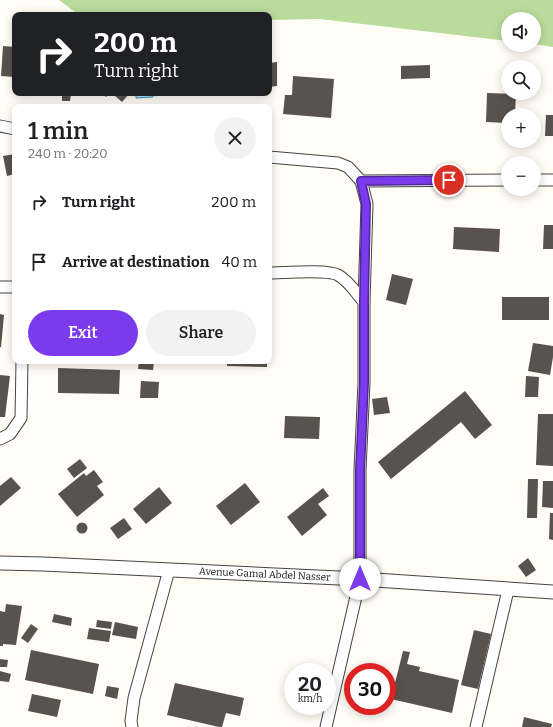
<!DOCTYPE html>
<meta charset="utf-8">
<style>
:root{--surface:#fff;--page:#f2f2f2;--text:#202124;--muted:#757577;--accent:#7c3aed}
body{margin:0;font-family:Bitter,serif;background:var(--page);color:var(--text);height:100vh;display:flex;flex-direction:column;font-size:15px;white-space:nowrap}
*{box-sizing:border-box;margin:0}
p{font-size:13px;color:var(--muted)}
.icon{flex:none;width:22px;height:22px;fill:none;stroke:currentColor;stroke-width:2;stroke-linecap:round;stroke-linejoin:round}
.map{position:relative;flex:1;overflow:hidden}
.sheet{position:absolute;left:12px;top:104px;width:260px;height:260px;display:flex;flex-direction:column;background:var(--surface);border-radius:8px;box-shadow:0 2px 10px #0003}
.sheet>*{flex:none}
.banner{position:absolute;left:12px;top:12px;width:260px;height:84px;border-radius:8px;box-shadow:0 2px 10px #0003;background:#202124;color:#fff;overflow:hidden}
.fabs{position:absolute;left:501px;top:12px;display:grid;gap:8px}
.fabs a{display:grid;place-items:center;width:40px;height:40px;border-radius:50%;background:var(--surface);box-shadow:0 2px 10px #0003;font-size:20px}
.speed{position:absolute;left:284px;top:663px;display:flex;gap:8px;font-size:20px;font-weight:700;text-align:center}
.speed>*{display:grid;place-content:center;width:52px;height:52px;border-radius:50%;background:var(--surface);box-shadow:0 2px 10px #0003;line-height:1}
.speed small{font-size:10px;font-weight:400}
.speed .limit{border:6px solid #d22;background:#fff;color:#111}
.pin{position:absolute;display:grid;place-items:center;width:34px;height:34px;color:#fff;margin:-17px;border:2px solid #fff;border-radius:50%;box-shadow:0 1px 4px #0007}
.me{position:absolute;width:44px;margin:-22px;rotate:0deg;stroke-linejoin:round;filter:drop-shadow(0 0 3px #0008)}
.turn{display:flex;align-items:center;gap:14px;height:84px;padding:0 16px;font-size:18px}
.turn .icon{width:52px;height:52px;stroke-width:2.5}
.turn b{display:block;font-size:28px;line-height:34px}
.round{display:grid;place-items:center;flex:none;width:42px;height:42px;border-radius:21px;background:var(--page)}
.summary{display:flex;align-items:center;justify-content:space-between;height:68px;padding:0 16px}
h1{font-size:24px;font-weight:600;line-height:30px}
.action{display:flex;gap:8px;margin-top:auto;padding:8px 16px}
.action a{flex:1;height:46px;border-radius:24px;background:var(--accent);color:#fff;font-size:16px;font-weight:600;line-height:46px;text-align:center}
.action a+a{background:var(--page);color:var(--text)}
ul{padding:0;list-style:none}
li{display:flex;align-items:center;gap:12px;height:60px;padding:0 16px}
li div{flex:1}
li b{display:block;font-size:15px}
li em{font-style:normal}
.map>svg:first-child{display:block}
.forest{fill:#b9dc9c}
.water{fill:#b9e0f7;stroke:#3f96cf}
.building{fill:#5a524d}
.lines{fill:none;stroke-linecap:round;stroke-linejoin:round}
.minor-casing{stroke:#444;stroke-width:13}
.tertiary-casing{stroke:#444;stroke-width:15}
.minor{stroke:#fff;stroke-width:11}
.tertiary{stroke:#fff;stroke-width:13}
.route-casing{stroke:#51269a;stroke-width:10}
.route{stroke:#7c3aed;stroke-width:7}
.labels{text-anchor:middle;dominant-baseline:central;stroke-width:4;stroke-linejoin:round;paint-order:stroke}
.street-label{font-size:10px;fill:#111;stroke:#fff}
</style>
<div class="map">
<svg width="553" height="727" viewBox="0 0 553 727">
<rect width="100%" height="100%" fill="#fffdf5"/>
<!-- forest -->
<polygon class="forest" points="59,0 553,0 553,47 534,44 534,19 508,19 508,41 320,19 269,20 269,15 79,15"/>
<!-- water -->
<polygon class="water" points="136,93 153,93 153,97 136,98"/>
<!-- building -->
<g class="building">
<polygon points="3,46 15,47 15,77 1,76"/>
<polygon points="277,62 277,86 269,87 269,63"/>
<polygon points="430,65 430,78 401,79 401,66"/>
<polygon points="293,76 334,79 331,118 283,114 285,95 292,95"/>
<polygon points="101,93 109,93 106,97"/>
<polygon points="115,93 128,93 129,94 122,102 114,95"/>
<polygon points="487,93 516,94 515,115 508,115 508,123 486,122"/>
<polygon points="62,94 71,94 70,101 62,101"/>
<polygon points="546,115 553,115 553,136 545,136"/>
<polygon points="15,154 15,174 7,176 3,156"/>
<polygon points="544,225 553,225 553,249 543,249"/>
<polygon points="454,227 500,229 499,252 453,249"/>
<polygon points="392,274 413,279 406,305 386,300"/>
<rect x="502" y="297" width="47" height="23"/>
<polygon points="0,314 4,315 1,347 0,347"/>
<polygon points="533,343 553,346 553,357 550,375 528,371"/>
<rect x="31" y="361" width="20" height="3"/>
<polygon points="139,361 154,361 153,370 138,369"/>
<polygon points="227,361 267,361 267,367 227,366"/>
<polygon points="58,368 120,370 119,394 58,393"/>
<polygon points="0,375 10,376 5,417 0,417"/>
<polygon points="526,376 539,377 538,397 525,397"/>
<polygon points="141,381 159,382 158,398 140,398"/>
<polygon points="465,391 492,425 475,439 461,422 391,479 378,462"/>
<polygon points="387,397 390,413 374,415 372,399"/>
<polygon points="538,414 553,414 553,466 536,465"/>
<polygon points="285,416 320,417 319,439 284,438"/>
<polygon points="80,459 87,468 74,478 67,469"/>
<polygon points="94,470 103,482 97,486 104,495 77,517 58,494 84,473 86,476"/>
<polygon points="11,477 21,488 0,506 0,486"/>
<polygon points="528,479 538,479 537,518 527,518"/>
<polygon points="543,481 553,481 553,508 542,507"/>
<polygon points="245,483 260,502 231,525 216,506"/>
<polygon points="159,487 172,503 146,524 133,509"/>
<polygon points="323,488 329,496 318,504 327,515 302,536 287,517"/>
<polygon points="550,513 553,513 553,540 549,539"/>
<polygon points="124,518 132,529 118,539 110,528"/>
<circle cx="82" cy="528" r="5.5"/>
<polygon points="528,558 536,570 526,577 518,566"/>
<polygon points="6,604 22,606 16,645 3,644 3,646 0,646 0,611 5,612"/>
<polygon points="54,614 72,618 71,626 52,622"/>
<polygon points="97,620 112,622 111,629 96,627"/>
<polygon points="115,622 138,627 136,639 112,635"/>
<polygon points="31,624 38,629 28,643 21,638"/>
<polygon points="89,628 111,631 109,642 87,639"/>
<polygon points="474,630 491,634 478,689 461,685"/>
<polygon points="31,650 99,664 93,694 25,680"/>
<polygon points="403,651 410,652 407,664 420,667 419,671 459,680 452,713 391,699"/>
<polygon points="0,659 8,660 7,667 0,667"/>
<polygon points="0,671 11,674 9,682 0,681"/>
<polygon points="175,683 244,698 240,716 226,713 222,727 219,727 167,715"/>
<polygon points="107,686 119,688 117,699 105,696"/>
<polygon points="32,694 61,700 57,717 28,711"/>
<polygon points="524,717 552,724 551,727 522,727"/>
</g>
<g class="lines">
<defs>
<g id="minor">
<polyline points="0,126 15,129"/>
<polyline points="269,157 338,163 348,167 361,181 508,180"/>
<polyline points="534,180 553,180"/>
<path d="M269 273C283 273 327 269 338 275 349 281 356 293 364 302"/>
<polyline points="0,287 15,287"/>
<polyline points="0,439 10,434 21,418 22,361"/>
<polyline points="132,727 131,721 134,698 169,570"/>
<polyline points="326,727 360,579 360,470 364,383 364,302 367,204 361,181"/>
<polyline points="476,727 508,590"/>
</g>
<g id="tertiary">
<path id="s1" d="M0 563 43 564 360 579 553 592"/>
</g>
</defs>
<!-- minor casing -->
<use href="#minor" class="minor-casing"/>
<!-- tertiary casing -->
<use href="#tertiary" class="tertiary-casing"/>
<!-- minor -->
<use href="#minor" class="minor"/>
<!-- tertiary -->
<use href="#tertiary" class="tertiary"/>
</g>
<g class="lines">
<defs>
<polyline id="route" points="360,579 360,470 364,383 364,302 366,204 361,181 449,180"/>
</defs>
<!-- route casing -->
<use href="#route" class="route-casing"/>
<!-- route -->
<use href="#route" class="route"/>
</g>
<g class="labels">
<!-- street labels -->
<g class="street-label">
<text stroke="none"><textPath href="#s1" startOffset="265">Avenue Gamal Abdel Nasser</textPath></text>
</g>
</g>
</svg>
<div class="fabs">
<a><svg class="icon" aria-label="sound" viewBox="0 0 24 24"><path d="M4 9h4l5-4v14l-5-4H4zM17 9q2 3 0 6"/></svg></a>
<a><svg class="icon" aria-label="search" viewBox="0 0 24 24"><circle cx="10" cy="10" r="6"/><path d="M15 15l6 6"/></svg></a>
<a>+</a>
<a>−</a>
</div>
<div class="speed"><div>20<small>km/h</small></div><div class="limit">30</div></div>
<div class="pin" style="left:449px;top:180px;background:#d93025"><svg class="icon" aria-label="arrive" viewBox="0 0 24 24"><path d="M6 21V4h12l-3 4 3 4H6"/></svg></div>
<svg class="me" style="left:360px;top:579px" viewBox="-20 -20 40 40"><circle r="19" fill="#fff"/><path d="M0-13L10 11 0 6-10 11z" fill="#7c3aed"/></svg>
<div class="banner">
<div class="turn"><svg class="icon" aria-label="right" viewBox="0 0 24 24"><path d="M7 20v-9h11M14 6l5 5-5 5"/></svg><div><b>200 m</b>Turn right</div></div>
</div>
<section class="sheet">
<div class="summary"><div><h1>1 min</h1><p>240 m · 20:20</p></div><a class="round"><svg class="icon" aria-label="close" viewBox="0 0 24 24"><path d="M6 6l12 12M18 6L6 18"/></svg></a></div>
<ul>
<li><svg class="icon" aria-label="right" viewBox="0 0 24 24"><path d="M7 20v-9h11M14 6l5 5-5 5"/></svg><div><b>Turn right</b></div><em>200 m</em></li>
<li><svg class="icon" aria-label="arrive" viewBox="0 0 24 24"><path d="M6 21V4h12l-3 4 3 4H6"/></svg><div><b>Arrive at destination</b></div><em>40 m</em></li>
</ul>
<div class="action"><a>Exit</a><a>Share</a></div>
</section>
</div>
